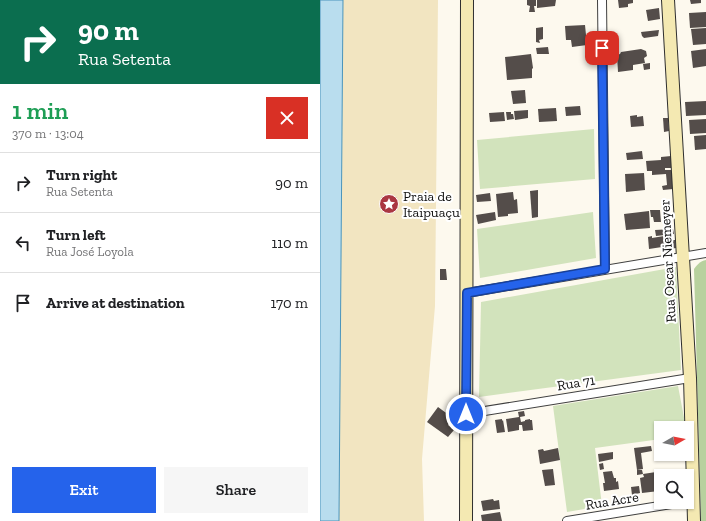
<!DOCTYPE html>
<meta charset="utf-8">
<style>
:root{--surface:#fff;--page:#f6f6f6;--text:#202124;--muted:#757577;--line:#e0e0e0;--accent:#2563eb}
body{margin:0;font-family:"Zilla Slab",serif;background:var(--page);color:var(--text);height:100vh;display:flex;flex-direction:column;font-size:15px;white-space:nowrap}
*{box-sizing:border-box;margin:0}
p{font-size:13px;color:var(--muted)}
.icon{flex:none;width:22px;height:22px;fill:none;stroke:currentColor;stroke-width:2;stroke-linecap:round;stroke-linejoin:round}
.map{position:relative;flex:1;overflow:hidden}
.details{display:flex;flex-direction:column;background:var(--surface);width:320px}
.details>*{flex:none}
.top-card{background:#0b6e4f;color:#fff;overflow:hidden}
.needle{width:26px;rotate:81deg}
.tools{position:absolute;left:334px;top:421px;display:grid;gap:8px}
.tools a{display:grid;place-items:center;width:40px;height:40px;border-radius:0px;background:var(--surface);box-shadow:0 1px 3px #0004;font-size:20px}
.pin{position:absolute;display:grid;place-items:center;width:34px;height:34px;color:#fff;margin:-17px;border-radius:8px;box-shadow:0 2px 6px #0006}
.me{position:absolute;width:44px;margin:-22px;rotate:0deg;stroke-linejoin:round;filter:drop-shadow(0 0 3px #0008)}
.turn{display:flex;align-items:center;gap:14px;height:84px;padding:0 12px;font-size:18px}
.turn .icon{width:52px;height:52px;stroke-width:2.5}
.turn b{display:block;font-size:28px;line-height:34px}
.round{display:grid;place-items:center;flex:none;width:42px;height:42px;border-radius:0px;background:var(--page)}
.overview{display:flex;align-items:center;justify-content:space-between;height:68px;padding:0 12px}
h1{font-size:24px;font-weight:600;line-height:30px;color:#1e9e55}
.button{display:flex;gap:8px;margin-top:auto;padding:8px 12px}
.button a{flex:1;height:46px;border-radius:0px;background:var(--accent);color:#fff;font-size:16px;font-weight:600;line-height:46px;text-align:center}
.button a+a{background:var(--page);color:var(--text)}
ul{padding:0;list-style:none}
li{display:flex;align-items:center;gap:12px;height:60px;padding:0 12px;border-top:1px solid var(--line)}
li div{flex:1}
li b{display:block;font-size:15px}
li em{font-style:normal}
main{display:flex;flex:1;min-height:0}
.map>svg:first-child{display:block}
.green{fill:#d2e3bc}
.forest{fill:#b8d19e}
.sand{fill:#f2e5c1}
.water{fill:#b9ddee;stroke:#4a94bb}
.building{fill:#544d4a}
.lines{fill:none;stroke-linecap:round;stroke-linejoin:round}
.street-casing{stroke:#404040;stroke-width:10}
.secondary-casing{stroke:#2f2f2f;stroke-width:14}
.street{stroke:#fff;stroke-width:8}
.secondary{stroke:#f4e9b2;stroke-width:12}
.route-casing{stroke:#184099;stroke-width:10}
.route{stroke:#2563eb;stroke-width:7}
.labels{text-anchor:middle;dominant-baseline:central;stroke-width:4;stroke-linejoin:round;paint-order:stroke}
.poi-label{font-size:14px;fill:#0d0d0d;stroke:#fff;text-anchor:start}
.street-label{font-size:14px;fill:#0d0d0d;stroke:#fff}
</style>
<main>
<section class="details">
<div class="top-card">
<div class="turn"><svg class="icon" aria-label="right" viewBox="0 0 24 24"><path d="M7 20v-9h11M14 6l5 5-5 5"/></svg><div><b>90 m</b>Rua Setenta</div></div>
</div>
<div class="overview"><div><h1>1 min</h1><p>370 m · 13:04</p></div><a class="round" style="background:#d93025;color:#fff"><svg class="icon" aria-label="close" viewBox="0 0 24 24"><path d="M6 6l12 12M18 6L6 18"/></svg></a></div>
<ul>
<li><svg class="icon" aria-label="right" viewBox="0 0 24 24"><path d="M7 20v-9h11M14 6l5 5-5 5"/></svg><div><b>Turn right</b><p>Rua Setenta</p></div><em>90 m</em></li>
<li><svg class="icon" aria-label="left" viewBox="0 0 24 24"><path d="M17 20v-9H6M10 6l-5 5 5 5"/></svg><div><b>Turn left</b><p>Rua José Loyola</p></div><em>110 m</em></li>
<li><svg class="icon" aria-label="arrive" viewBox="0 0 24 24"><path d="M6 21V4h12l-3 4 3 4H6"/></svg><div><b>Arrive at destination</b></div><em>170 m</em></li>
</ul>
<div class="button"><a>Exit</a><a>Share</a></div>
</section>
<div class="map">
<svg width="386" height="521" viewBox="0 0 386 521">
<rect width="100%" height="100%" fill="#fdf9ee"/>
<!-- green -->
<g class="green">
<polygon points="274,129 275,179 160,189 157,140"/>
<polygon points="273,212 276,258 160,278 157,229"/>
<polygon points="356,267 361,370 159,397 161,302"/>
<polygon points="358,386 366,428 341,428 341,439 275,448 282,506 247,512 233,406"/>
</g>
<!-- forest -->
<path class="forest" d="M386 260V521H381L374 269C377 265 380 261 386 260Z"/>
<!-- sand -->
<polygon class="sand" points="23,0 118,0 115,306 102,459 104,521 19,521"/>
<!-- water -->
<polygon class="water" points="0,0 23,0 19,521 0,521"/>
<!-- building -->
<g class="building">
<polygon points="207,0 216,0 216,6 214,6 215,12 209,12 210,6 207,5"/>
<polygon points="217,0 236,0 235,6 217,8"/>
<polygon points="298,0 313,0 313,3 308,4 308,7 299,8"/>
<polygon points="370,0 381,0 381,3 371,4"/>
<polygon points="339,8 340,19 328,21 326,10"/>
<polygon points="386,12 386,27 370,28 369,13"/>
<polygon points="265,25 267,45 252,47 251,40 246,40 245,26"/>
<polygon points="223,27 223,39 219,40 220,43 216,42 216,28"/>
<polygon points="386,28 386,44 373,45 371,29"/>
<polygon points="339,30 338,36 324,38 322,36 321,32"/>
<polygon points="228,47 229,54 217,54 216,48"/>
<polygon points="321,49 326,51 327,56 324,58 325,63 313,65 313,70 298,72 297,55 300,54 301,52"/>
<polygon points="386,49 386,66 373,68 371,51"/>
<polygon points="211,54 213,68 212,69 212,78 187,80 185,57"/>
<polygon points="330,63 330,69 324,70 323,64"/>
<polygon points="205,90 206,103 193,104 191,91"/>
<polygon points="386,101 386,115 366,116 365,102"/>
<polygon points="260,106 261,115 246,116 245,107"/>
<polygon points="236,108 237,121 219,122 218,109"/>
<polygon points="208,110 208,118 195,120 194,111"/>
<polygon points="184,112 185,121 170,122 169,113"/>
<polygon points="186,112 191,112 191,114 193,114 194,119 187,120"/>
<polygon points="317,115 317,117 323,116 324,126 311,127 310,116"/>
<polygon points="343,118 348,118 349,131 344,132"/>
<polygon points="386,119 386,133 370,134 369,120"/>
<polygon points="386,135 386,149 375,150 374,136"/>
<polygon points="322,151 323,159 307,160 306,153"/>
<polygon points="351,156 352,168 345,168 345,170 352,170 353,189 343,190 342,186 347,185 346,174 332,175 332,171 327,171 326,161 341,160 341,157"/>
<polygon points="324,173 325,190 306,192 305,174"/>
<polygon points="218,190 218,217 212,218 210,191"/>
<polygon points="193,192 194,200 197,199 198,213 188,214 188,216 178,217 176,194"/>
<polygon points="170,193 171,201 157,202 156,195"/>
<polygon points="330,210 340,210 341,222 334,222 333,217 331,217"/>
<polygon points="329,211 330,228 306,230 304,214"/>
<polygon points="175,212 176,220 158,224 156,215"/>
<polygon points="353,229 354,234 336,236 335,230"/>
<polygon points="350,235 351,240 355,240 356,248 343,250 342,247 329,249 328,237 332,236 332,238"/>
<polygon points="120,269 126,269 127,280 120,280"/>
<polygon points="118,407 133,418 128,425 134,430 128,437 107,422"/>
<polygon points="204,411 205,416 200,417 201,422 205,421 205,420 210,419 210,420 212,420 213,430 203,431 202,425 199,425 199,430 188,432 186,419 199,417 198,412"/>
<polygon points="182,419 182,421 183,420 185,432 177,433 175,420"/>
<polygon points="331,446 332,451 321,453 323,469 317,470 314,448"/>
<polygon points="238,448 240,460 220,464 218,450 223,449 224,451"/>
<polygon points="293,452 293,459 279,462 278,454"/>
<polygon points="283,463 284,469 280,470 279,464"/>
<polygon points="233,469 235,485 225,486 222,470"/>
<polygon points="317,470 322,470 323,474 317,475"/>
<polygon points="292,471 294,478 296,478 296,482 298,481 299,489 284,491 283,483 285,483 283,472"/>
<polygon points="336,472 339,491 322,493 320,478 324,477 323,474"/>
<polygon points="319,486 320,493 312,495 311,487"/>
<polygon points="173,499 174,501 179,500 180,509 163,511 161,501"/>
<polygon points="180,512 182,521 162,521 161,515"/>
</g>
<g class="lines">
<defs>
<g id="street">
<polyline points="282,0 285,269"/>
<polyline points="147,293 386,253"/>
<polyline points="146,414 370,378"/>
<polyline points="247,521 364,502"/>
</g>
<g id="secondary">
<polyline points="348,0 370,378 374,521"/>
<polyline points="146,521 147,0"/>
</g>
</defs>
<!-- street casing -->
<use href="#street" class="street-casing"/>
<!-- secondary casing -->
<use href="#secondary" class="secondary-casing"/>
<!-- street -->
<use href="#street" class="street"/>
<!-- secondary -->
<use href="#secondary" class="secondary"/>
</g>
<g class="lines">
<defs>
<polyline id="route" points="146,414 147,293 285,269 282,48"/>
</defs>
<!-- route casing -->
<use href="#route" class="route-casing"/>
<!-- route -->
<use href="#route" class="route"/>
</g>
<!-- icons -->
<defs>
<symbol id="sight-disc" viewBox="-11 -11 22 22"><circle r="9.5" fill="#aa3742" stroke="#fff"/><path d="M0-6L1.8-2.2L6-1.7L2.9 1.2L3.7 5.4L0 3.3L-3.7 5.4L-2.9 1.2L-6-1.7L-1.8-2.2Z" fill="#fff"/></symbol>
</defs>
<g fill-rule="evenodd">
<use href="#sight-disc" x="58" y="193" width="22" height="22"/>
</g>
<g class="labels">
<!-- poi labels -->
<g class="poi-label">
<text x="83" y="196">Praia de<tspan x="83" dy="16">Itaipuaçu</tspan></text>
</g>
<!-- street labels -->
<g class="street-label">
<text transform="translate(348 261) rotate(-93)">Rua Oscar Niemeyer</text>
<text transform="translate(256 383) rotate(-9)">Rua 71</text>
<text transform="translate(292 501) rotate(-9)">Rua Acre</text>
</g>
</g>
</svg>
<div class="tools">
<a><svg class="needle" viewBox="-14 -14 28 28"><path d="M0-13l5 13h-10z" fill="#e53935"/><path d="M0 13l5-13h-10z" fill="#757577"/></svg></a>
<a><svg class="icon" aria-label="search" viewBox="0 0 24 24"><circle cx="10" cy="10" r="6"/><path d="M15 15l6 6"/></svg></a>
</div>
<div class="pin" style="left:282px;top:48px;background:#d93025"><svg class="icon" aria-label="arrive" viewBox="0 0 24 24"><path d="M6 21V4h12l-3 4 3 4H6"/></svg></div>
<svg class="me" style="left:146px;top:414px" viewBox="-20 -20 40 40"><circle r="17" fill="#2563eb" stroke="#fff" stroke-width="3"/><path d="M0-11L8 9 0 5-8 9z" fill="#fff"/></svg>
</div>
</main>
